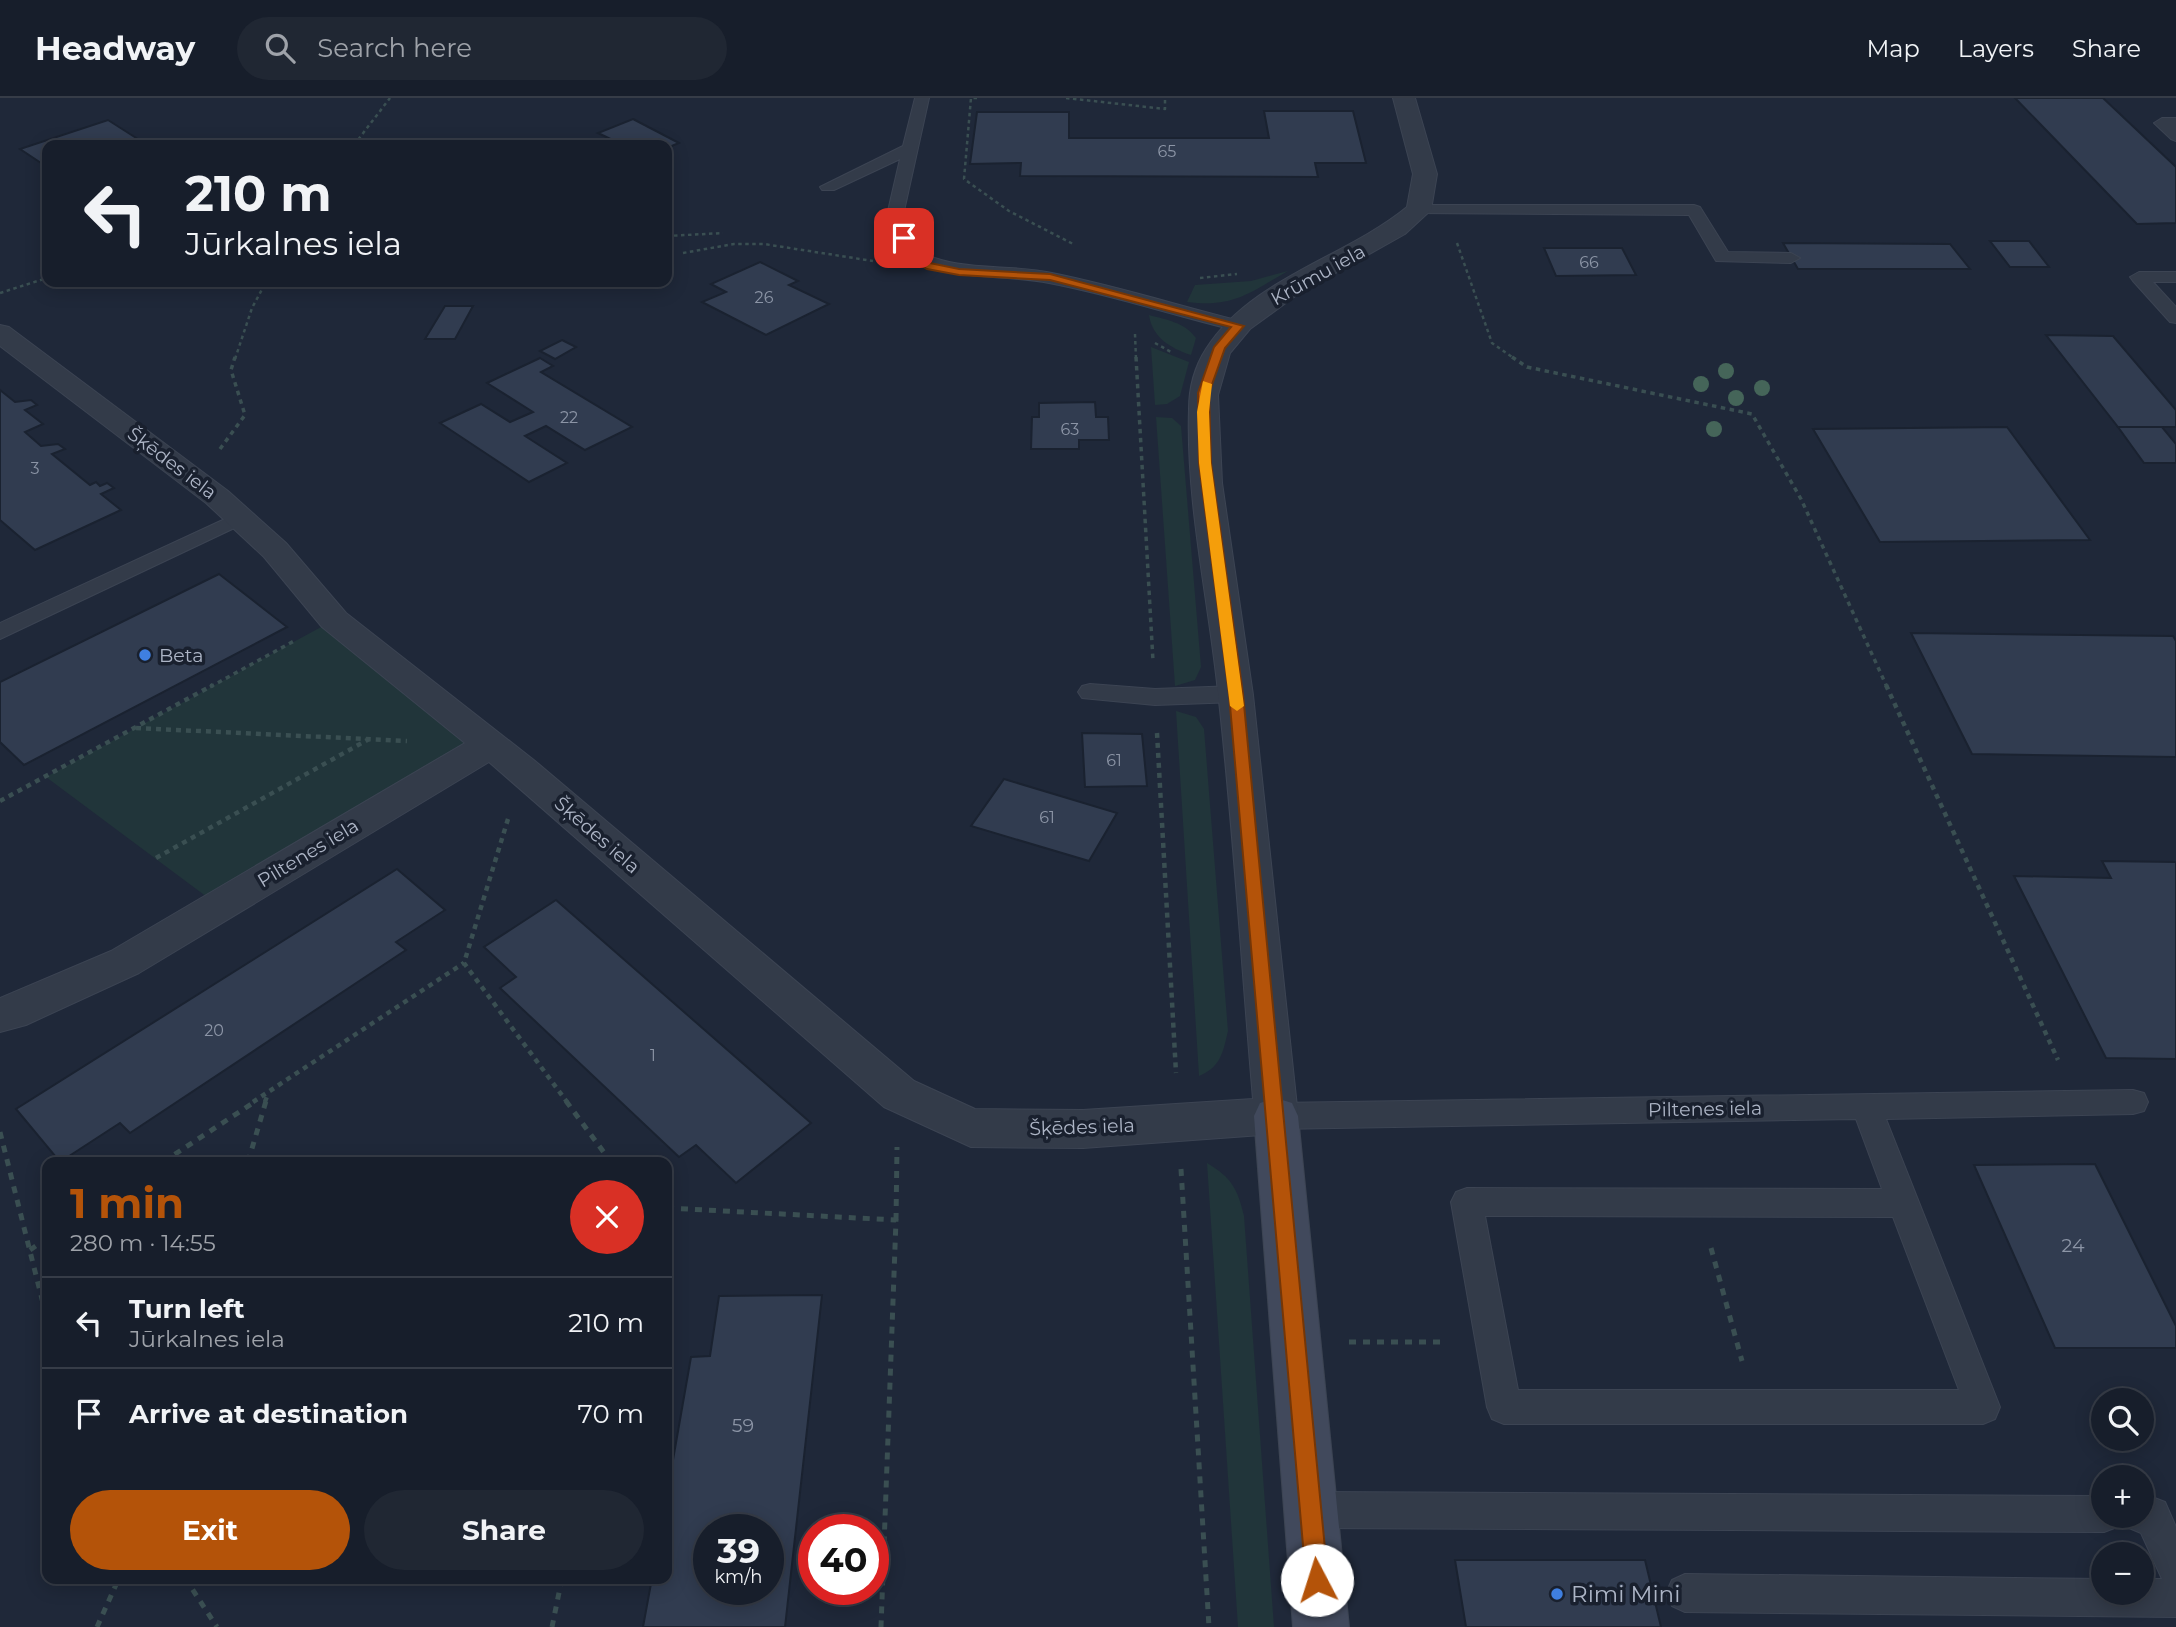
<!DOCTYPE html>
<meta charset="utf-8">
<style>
:root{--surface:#171e2b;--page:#202733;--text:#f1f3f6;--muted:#9ea2a9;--line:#363c47;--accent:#b45309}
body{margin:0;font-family:Montserrat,sans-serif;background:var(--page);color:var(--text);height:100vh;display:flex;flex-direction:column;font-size:26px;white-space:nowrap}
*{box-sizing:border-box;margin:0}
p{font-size:23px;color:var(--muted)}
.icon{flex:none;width:38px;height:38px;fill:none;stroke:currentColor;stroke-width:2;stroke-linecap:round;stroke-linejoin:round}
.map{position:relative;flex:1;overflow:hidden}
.side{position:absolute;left:42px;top:1059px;width:630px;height:427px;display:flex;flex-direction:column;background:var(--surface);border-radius:14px;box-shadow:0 4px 18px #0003,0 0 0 2px var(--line)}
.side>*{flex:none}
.guide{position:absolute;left:42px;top:42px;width:630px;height:147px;border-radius:14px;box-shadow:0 4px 18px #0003,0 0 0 2px var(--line);background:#171e2b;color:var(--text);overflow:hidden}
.tools{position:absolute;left:2091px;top:1290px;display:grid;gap:14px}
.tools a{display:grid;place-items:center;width:63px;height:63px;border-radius:50%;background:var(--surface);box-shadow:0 4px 18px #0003,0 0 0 2px var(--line);font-size:35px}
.speed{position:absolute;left:693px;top:1416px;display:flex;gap:14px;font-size:35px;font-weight:700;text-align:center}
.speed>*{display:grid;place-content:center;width:91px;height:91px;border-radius:50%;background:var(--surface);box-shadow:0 4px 18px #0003,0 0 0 2px var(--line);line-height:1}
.speed small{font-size:18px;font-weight:400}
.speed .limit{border:10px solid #d22;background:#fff;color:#111}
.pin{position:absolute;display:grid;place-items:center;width:60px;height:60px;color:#fff;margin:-30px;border-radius:14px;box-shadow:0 4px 10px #0006}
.me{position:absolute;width:77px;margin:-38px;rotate:355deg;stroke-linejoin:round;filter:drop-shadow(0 0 5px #0008)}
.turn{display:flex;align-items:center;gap:24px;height:147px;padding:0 28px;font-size:32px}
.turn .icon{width:91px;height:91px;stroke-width:2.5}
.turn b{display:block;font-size:49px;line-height:60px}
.round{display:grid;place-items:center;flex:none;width:74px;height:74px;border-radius:37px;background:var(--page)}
.overview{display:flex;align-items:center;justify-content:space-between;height:119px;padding:0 28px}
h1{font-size:42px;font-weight:700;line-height:52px;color:var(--accent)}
.action{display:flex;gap:14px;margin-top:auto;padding:14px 28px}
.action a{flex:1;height:80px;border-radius:42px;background:var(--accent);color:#fff;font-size:28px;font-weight:700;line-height:80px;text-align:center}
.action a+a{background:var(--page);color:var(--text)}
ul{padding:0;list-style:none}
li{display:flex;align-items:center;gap:21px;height:91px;padding:0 28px;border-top:2px solid var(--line)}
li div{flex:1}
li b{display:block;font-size:26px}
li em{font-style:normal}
header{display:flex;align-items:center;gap:42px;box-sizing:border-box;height:98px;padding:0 35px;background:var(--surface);border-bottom:2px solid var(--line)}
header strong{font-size:33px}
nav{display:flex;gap:38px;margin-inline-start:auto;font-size:24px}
.search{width:490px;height:63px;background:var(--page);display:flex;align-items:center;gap:18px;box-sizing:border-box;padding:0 24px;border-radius:38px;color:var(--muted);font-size:26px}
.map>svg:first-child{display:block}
.green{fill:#21353a}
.building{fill:#313c50;stroke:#1a2230;stroke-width:2;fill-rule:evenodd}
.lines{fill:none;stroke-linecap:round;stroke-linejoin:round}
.lane-casing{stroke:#3c4453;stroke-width:2}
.street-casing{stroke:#3c4453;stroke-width:2}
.secondary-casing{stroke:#3c4453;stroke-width:2}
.path-far3{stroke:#3a4f52;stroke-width:2.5;stroke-dasharray:3.5 3.5;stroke-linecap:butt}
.path-far2{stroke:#3a4f52;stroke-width:3.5;stroke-dasharray:4.5 4.5;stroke-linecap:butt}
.path-far1{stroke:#3a4f52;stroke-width:4.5;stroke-dasharray:5 5;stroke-linecap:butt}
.path{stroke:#3a4f52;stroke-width:5;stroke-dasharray:7 7;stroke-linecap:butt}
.lane{fill:#333b49;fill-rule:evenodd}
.street{fill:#333b49;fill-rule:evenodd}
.secondary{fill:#41495c;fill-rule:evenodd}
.tree{fill:#456559}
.route{fill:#b45309;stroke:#753606;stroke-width:2}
.slow{fill:#f59e0b}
.shop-dot{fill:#3f7fe0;stroke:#19202e;stroke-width:2.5}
.labels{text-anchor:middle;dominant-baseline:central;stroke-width:7;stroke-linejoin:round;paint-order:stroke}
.number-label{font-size:16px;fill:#8c95a6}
.street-label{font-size:19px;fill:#adb5c6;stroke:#19202e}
.poi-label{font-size:19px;fill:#adb5c6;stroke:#19202e;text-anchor:start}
.near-number-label{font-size:19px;fill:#8c95a6}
.near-poi-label{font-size:23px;fill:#adb5c6;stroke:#19202e;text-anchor:start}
</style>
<header>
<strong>Headway</strong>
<div class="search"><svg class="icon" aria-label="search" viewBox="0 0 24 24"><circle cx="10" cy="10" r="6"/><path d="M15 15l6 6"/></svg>Search here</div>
<nav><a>Map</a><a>Layers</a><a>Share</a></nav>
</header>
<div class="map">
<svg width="2176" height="1529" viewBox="0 0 2176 1529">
<rect width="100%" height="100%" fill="#1f2839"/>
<!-- green -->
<g class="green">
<path d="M1288 173C1249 195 1234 210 1187 204L1195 187 1251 183Z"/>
<path d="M1149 217C1167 222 1184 224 1196 240L1191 257C1170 250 1152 239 1149 217Z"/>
<polygon points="1151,249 1189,264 1180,298 1167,306 1155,307"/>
<polygon points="1156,319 1172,320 1181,328 1201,569 1195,582 1175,588"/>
<polygon points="334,522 490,647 219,808 46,679"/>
<path d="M1176 613 1196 619 1204 631 1228 933C1223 954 1221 969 1199 978Z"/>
<path d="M1207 1065C1232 1080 1237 1090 1244 1118L1274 1529H1238Z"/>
</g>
<!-- building -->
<g class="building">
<polygon points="2015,0 2103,0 2176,69 2176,125 2137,126"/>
<polygon points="1264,13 1353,13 1366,65 1315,65 1318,79 1020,78 1021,65 970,66 977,14 1069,14 1069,40 1269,40"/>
<polygon points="633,21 679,45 667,50 667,47 623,47 598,35"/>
<polygon points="108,22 144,45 47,47 47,69 20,51"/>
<polygon points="1990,143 2029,143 2049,169 2010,169"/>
<polygon points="1783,145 1950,146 1970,171 1798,171"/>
<polygon points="1544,150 1622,150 1636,177 1556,178"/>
<polygon points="760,164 798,183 789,187 829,206 766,237 702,204 726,194 711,186"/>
<polygon points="445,208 473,208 455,241 425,241"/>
<polygon points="2046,237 2113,238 2176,312 2176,329 2118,329"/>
<polygon points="562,242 576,249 555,261 540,253"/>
<polygon points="540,260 553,268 541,274 632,329 585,352 546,328 525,338 567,365 529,384 440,325 481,306 510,324 533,314 487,285"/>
<polygon points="0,292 15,304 31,302 37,307 25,312 43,326 25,334 41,348 58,346 65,351 52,356 90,387 96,384 100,388 107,385 114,390 101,396 121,412 35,452 0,422"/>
<polygon points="1095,304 1096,319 1108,319 1109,342 1079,342 1079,351 1031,351 1032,319 1039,319 1039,305"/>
<polygon points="2007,329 2090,442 1880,444 1813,331"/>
<polygon points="2118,329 2162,329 2176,346 2176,365 2144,365"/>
<polygon points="219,476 287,529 24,667 0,644 0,584"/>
<polygon points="1911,535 2173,538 2176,543 2176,659 1972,656"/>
<polygon points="1082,635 1142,636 1147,688 1085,689"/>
<polygon points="1004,681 1117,715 1089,763 971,728"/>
<polygon points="2102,763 2176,764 2176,961 2106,960 2014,778 2111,780"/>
<polygon points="397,771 445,812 396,844 406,852 130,1035 120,1025 60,1064 16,1011"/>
<polygon points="556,802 811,1025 736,1085 696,1047 679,1059 500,890 516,879 484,849"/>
<polygon points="2095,1066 2176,1228 2176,1250 2055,1250 1974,1067"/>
<path d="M822 1197 785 1529H643L652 1480H667V1396L691 1259 710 1258 719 1198ZM709 1432H768V1491H709Z"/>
<polygon points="1455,1462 1645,1462 1661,1529 1466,1529"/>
</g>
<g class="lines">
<defs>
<g id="lane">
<path d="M915 0H929L904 113 916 152C959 175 1006 165 1052 175 1117 188 1180 208 1244 224L1247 228 1244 232 1238 233C1175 218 1113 197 1049 185 998 175 950 184 902 159L888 113 900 61 834 92H822L820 89 903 48Z"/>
<polygon points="2162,20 2176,20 2176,43 2171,41 2154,25"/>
<polygon points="1419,107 1694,107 1700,109 1728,154 1791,155 1800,160 1791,165 1716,163 1689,117 1413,115 1411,112"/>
<polygon points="2139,174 2176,174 2176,184 2153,184 2176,209 2176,225 2170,224 2133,183 2130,179"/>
<polygon points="240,414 247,416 251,420 247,424 0,541 0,525"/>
<polygon points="1090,586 1155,591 1236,588 1244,590 1248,596 1244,602 1236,604 1155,607 1082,600 1078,594 1082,588"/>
<path d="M2133 992 2144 995 2148 1004 2144 1013 2133 1016 1886 1021 2000 1309 1995 1321 1983 1326H1504L1492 1321 1487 1309 1451 1104 1456 1094 1467 1090 1882 1091 1856 1021 1276 1031 1265 1027 1261 1018 1265 1009 1276 1005ZM1485 1118 1893 1119 1959 1292H1518Z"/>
<polygon points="1311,1394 2104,1398 2104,1418 2121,1418 2117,1429 2104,1434 1311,1430 1298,1425 1293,1412 1298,1399"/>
<polygon points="2142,1399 2152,1399 2165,1404 2176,1429 2176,1519 1685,1514 1672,1508 1666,1495 1672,1482 1685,1476 2104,1481 2104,1494 2142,1494 2142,1481 2162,1481 2141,1435 2129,1430 2124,1418 2142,1418"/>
</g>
<path id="street" d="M1393 0H1415L1437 76 1431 112 1405 136 1298 196 1250 231 1230 255 1218 297 1222 385 1253 597 1298 1018 1292 1031 1276 1036 1083 1050 971 1049 884 1009 489 664 139 875 26 927 0 934V900L111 853 465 645 322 529 264 459 206 405 0 248V227L9 229 228 393 286 445 346 515 535 663 914 983 975 1011 1083 1012 1253 1001C1241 862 1233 723 1217 585 1207 494 1186 403 1189 311 1189 290 1195 268 1206 251 1251 180 1345 160 1407 109L1413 76Z"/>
<polygon id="secondary" points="1276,1000 1292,1005 1298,1018 1349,1529 1293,1529 1254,1018 1260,1005"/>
</defs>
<!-- lane casing -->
<use href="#lane" class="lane-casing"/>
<!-- street casing -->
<use href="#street" class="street-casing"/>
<!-- secondary casing -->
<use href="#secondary" class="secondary-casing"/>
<!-- path-far3 -->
<g class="path-far3">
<polyline points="977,0 971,0 964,81 1009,113 1075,147"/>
<polyline points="1066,0 1165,11 1165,0"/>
<polyline points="354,47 390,0"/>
<polyline points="667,138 723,135"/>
<polyline points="1457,145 1492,245 1515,261"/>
<polyline points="683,155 734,146 764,146 873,163"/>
<polyline points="1200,180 1237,176"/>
<polyline points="0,195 47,180"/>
<polyline points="1135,236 1136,261"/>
<polyline points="1155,245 1171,254"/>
<polyline points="235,261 252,210 266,184"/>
</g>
<!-- path-far2 -->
<g class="path-far2">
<polyline points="1136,259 1153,563"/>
<polyline points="1512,259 1527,269 1752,316 1801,401 1887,589"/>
<polyline points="220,351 245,317 231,272 235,259"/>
<polyline points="210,589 294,543"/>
</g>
<!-- path-far1 -->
<g class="path-far1">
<polyline points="1886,587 2058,962"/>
<polyline points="136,630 407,643"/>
<polyline points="1157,635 1176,975"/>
<polyline points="0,703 213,587"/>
<polyline points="508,721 464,865 567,1004"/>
<polyline points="156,760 369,641"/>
<polyline points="253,1004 464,865"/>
<polyline points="265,1004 268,995"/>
</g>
<!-- path -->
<g class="path">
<polyline points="566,1003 611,1064"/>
<polyline points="0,1034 47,1221"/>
<polyline points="163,1064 256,1003"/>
<polyline points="248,1064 266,1003"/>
<polyline points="1181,1071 1209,1529"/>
<polyline points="667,1110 896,1122 881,1529"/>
<polyline points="896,1122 897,1049"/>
<polyline points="1711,1150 1742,1263"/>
<polyline points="30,1152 47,1140"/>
<polyline points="1349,1244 1445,1244"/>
<polyline points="185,1480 217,1529"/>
<polyline points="97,1529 119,1480"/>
<polyline points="552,1529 562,1480"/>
</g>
<!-- lane -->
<use href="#lane" class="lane"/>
<!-- street -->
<use href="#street" class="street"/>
<!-- secondary -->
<use href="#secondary" class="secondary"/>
</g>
<!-- trees -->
<g class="tree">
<circle cx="1726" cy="273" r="8"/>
<circle cx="1701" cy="286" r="8"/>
<circle cx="1762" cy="290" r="8"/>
<circle cx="1736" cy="300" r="8"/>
<circle cx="1714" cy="331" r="8"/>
</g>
<!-- route -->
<polygon class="route" points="900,137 907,137 912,154 930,165 959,171 1050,176 1244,228 1225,250 1209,295 1211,365 1243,596 1328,1482 1325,1490 1317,1493 1309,1490 1306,1482 1229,596 1199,365 1198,295 1214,249 1231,229 1050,182 959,177 927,171 904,157"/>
<!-- slow -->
<polygon class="slow" points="1203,283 1212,286 1209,314 1211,365 1244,608 1237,613 1230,608 1199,365 1197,314"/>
<!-- markers -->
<g class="shop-dot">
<circle cx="145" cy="557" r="7"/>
<circle cx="1557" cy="1496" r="7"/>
</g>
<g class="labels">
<!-- number labels -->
<g class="number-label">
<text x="1167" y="53">65</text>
<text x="1589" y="164">66</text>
<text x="764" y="199">26</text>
<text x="569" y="319">22</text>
<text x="1070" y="331">63</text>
<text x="35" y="370">3</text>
<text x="1114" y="662">61</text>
<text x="1047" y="719">61</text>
<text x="214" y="932">20</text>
<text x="653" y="957">1</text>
</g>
<!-- street labels -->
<g class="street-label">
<text transform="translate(1318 177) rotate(-29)">Krūmu iela</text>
<text transform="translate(172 365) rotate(37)">Šķēdes iela</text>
<text transform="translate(597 737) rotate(41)">Šķēdes iela</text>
<text transform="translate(308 755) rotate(-31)">Piltenes iela</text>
<text transform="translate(1705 1011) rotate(-1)">Piltenes iela</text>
<text transform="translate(1082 1029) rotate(-2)">Šķēdes iela</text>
</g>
<!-- poi labels -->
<g class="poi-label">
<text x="159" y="557">Beta</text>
</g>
<!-- near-number labels -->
<g class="near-number-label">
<text x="2073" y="1147">24</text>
<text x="743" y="1327">59</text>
</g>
<!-- near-poi labels -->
<g class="near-poi-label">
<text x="1571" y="1496">Rimi Mini</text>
</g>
</g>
</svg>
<div class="tools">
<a><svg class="icon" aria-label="search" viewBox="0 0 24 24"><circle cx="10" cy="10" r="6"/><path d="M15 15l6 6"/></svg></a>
<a>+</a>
<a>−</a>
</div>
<div class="speed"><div>39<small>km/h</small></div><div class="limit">40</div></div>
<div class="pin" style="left:904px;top:140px;background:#d93025"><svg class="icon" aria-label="arrive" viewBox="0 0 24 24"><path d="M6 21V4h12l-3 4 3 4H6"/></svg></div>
<svg class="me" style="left:1317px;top:1482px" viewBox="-20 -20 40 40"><circle r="19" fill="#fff"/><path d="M0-13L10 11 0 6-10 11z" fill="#b45309"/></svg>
<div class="guide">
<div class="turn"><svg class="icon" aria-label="left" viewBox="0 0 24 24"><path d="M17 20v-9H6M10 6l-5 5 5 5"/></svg><div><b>210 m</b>Jūrkalnes iela</div></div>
</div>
<section class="side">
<div class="overview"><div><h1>1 min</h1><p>280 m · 14:55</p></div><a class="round" style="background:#d93025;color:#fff"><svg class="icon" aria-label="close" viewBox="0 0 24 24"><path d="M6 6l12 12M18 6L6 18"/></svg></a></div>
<ul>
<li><svg class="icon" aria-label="left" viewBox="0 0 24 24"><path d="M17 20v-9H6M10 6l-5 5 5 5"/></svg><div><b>Turn left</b><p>Jūrkalnes iela</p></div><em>210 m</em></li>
<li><svg class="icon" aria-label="arrive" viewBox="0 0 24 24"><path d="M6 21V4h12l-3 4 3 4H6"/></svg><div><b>Arrive at destination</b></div><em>70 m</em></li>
</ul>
<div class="action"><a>Exit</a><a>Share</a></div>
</section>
</div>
